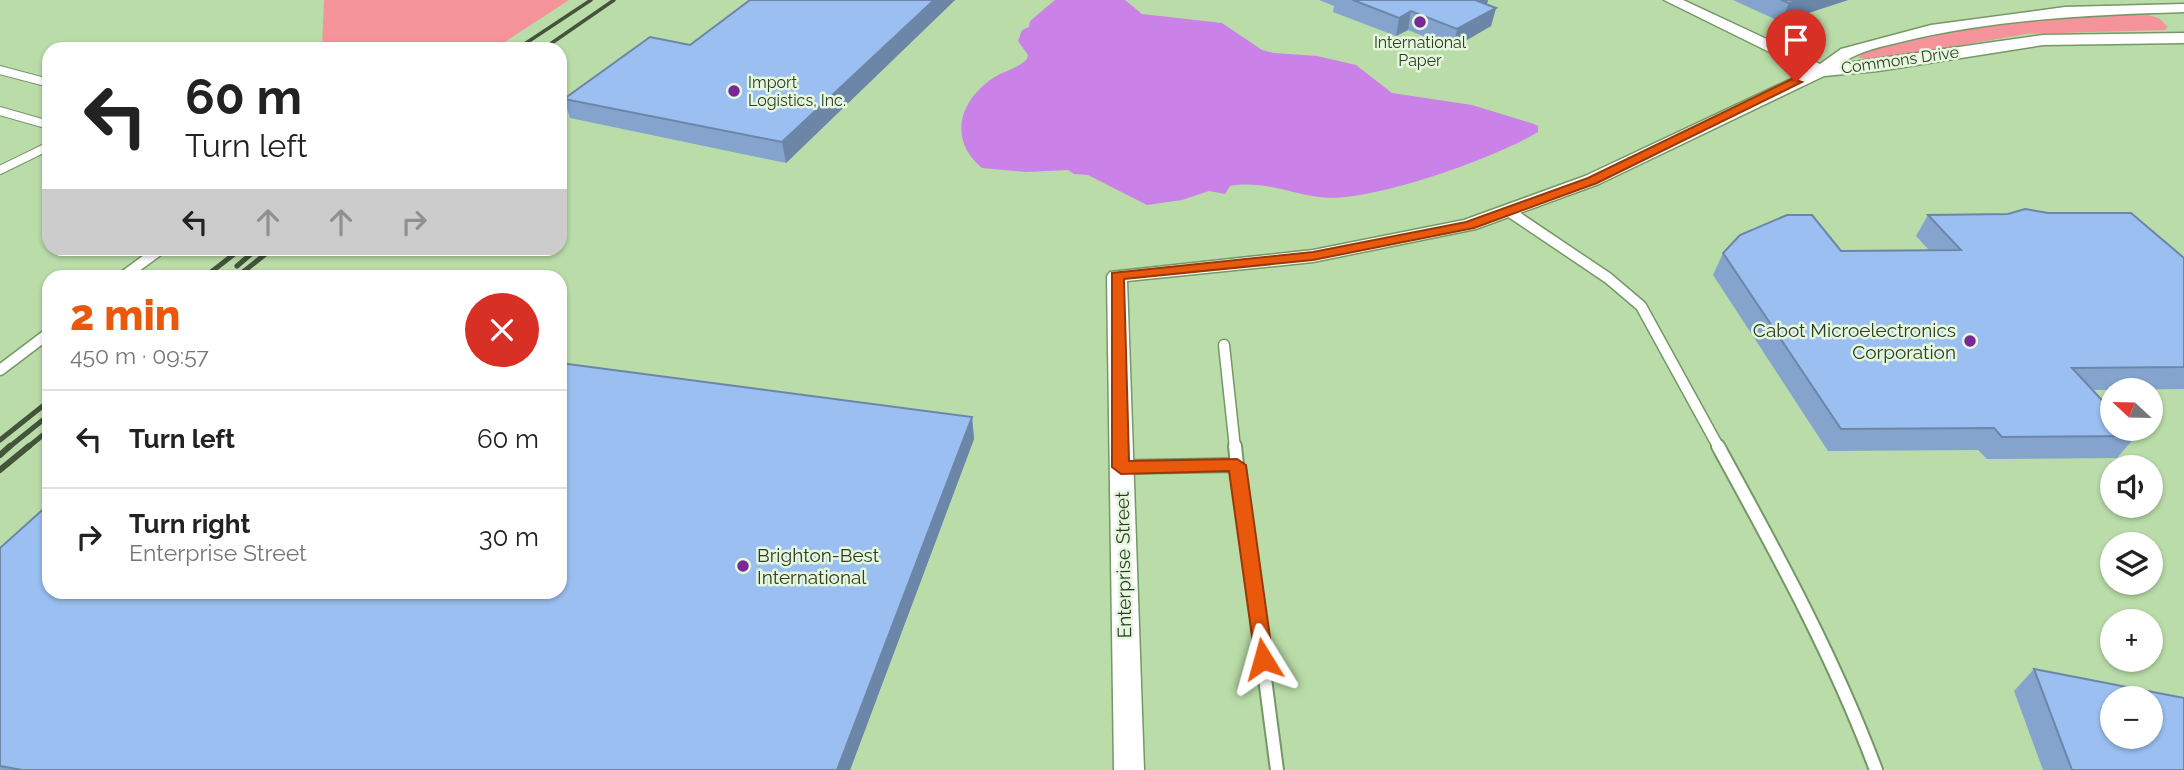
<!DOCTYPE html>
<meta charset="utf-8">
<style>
:root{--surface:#fff;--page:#f6f6f6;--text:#222;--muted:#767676;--line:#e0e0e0;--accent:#ea580c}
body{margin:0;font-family:Raleway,sans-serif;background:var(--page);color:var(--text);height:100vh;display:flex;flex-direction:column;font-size:26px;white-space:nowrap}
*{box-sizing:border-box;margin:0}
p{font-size:23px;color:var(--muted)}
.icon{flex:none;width:38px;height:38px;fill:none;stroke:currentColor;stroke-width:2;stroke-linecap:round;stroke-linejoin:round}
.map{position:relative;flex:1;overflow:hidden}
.side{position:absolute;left:42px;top:270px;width:525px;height:329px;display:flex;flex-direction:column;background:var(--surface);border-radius:21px;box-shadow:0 2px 5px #0004}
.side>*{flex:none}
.top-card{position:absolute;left:42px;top:42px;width:525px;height:214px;border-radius:21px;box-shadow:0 2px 5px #0004;background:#fff;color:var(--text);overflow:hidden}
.needle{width:46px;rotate:292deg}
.buttons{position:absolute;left:2100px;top:378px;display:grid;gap:14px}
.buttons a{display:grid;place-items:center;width:63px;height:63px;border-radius:50%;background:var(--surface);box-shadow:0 2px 5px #0004;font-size:35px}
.pin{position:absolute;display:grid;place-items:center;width:60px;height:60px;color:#fff;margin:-72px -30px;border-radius:50% 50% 50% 0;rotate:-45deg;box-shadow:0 0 7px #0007}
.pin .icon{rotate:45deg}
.me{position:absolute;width:77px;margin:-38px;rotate:352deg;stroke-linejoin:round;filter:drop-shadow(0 0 5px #0008)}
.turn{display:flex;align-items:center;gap:24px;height:147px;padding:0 28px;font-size:32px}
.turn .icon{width:91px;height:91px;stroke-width:2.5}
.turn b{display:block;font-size:49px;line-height:60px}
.lanes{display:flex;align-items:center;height:66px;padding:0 28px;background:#0003;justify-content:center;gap:35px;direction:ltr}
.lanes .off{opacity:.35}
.round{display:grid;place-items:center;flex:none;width:74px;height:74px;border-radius:37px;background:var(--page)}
.overview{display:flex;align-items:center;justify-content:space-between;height:119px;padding:0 28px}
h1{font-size:42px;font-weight:800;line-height:52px;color:var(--accent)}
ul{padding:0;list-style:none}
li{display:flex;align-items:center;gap:21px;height:98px;padding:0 28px;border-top:2px solid var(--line)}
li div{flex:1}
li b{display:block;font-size:26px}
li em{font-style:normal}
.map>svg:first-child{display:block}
.green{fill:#f5939a}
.water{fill:#ca81e8}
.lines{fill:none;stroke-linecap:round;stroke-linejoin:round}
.service-far2-casing{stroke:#769766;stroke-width:10}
.service-far1-casing{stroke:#769766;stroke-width:13}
.service-casing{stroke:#769766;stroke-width:16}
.minor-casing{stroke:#769766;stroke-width:3}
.service-far2{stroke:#fff;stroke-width:8}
.service-far1{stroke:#fff;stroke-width:10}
.service{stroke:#fff;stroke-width:12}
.minor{fill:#fff;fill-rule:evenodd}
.rail-far2{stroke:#43543a;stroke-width:3.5}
.rail-far1{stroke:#43543a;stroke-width:5}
.rail{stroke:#43543a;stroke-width:6}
.wall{fill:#84a4ce}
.shaded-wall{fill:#6c86a8}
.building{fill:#9abff0;stroke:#6c86a8;stroke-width:2;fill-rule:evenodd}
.route{fill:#ea580c;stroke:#983908;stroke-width:2}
.poi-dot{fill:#7a2797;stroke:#e5f7dd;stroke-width:2.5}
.labels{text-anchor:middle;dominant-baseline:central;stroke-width:5;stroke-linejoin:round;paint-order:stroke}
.far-poi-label{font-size:16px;fill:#2f3d28;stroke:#e5f7dd}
.far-street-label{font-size:16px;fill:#2f3d28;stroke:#e5f7dd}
.poi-label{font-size:19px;fill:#2f3d28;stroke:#e5f7dd;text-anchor:end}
.street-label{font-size:19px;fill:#2f3d28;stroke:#e5f7dd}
</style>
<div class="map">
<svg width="2184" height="770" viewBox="0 0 2184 770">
<rect width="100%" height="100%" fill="#b9dca8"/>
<!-- green -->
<g class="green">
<polygon points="324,0 569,0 494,49 322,49"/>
<path d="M2141 13 2159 18 2168 27 2165 30 2026 34 1871 61 1858 57C1867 49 1886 47 1899 44 1978 24 2059 16 2141 13Z"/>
</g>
<!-- water -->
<path class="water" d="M1055 0H1125L1142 14 1222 23 1262 50 1274 53 1317 56 1356 65 1392 93 1472 105 1534 124 1538 126V132C1495 158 1368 204 1319 197 1290 193 1261 180 1230 186L1225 194 1209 191 1182 200 1147 205 1088 175 1074 174 1068 170 1026 172 982 168C948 140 959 101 993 78 1004 71 1017 69 1027 59L1028 55 1018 41 1022 30 1029 27 1030 21Z"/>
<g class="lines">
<defs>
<g id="service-far2">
<polyline points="0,70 49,83"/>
<polyline points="0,111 49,125"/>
<polyline points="0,170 49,146"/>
</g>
<g id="service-far1">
<polyline points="1510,212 1608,278 1641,306 1719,448"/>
<polyline points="124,276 162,248"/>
<polyline points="1224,345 1235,448"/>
<polyline points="0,370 49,333"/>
</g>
<g id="service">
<polyline points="1235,446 1237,465"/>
<path d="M1718 446C1776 552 1834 657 1876 770"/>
<polyline points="1121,467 1237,465 1277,770"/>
</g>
<path id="minor" d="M1664 0H1683L1820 64 1841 49 1931 25 2065 7 2184 4V12C2090 15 1997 19 1905 41 1883 46 1859 51 1840 64L2043 35 2184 33V43L2043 45 1878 71 1824 76 1599 184 1476 229 1313 262 1127 281 1144 770H1114L1107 276 1110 272 1313 250 1464 220 1585 176 1808 71Z"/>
</defs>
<!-- service-far2 casing -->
<use href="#service-far2" class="service-far2-casing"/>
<!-- service-far1 casing -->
<use href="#service-far1" class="service-far1-casing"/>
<!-- service casing -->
<use href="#service" class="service-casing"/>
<!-- minor casing -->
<use href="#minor" class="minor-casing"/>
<!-- service-far2 -->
<use href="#service-far2" class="service-far2"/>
<!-- service-far1 -->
<use href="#service-far1" class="service-far1"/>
<!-- service -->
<use href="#service" class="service"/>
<!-- minor -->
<use href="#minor" class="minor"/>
<!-- rail-far2 -->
<g class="rail-far2">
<polyline points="517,49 591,0"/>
<polyline points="543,49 614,0"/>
</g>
<!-- rail-far1 -->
<g class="rail-far1">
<polyline points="237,266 258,248"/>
<polyline points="206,276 242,248"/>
<polyline points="238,276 273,248"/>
<polyline points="0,440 49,401"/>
<polyline points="8,448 49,415"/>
<polyline points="27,448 49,430"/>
</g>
<!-- rail -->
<g class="rail">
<polyline points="0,455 10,446"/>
<polyline points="0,470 29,446"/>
</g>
</g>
<!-- wall -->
<g class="wall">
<polygon points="747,0 955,0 786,163 570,118 564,99 690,45 750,0"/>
<polygon points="1319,0 1488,0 1487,4 1496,8 1491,26 1453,48 1408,30 1396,36 1333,12 1334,6"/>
<polygon points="1733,0 1848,0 1781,22"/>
<polygon points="1928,215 2184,258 2184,389 2093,390 2136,436 2117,458 1987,459 1978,450 1828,451 1713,275 1723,253 1929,250 1916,236"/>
<polygon points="972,417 974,439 850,770 0,770 0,548"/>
<polygon points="2034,669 2184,770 2043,770 2014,691"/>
</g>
<!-- shaded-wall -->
<g class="shaded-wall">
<polygon points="934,0 955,0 786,163 782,142"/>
<polygon points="1474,0 1488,0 1485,10"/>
<polygon points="1799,0 1848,0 1781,22 1789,3"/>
<polygon points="1496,8 1491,26 1453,48 1457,29"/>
<polygon points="1411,11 1408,30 1396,36 1399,18"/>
<polygon points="972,417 974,439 850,770 837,770"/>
</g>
<!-- building -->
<g class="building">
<polygon points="750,0 934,0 782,142 564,99 650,37 690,45"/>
<polygon points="1353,0 1475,0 1496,8 1457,29 1411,11 1399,18"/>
<polygon points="1781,0 1799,0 1789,3"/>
<polygon points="2025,209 2048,213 2131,213 2184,258 2184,367 2072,368 2112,411 2112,429 2129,429 2136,436 2002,437 1994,428 1841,429 1723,253 1740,235 1787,215 1812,215 1841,251 1961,250 1928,215 2008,214"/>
<polygon points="560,363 972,417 837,770 22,770 0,766 0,548 49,504 49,592 560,592"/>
<path d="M2034 669 2184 698V770H2072ZM2112 698H2151V737H2112Z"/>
</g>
<!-- route -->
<polygon class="route" points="1792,79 1802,82 1597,183 1474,228 1313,260 1124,279 1129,461 1237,459 1246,465 1273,659 1270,665 1263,668 1256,665 1229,471 1121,474 1112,467 1112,273 1313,252 1466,222 1588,178"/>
<!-- markers -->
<g class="poi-dot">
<circle cx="1420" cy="22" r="7"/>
<circle cx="734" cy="91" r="7"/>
<circle cx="1970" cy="341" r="7"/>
<circle cx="743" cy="566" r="7"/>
</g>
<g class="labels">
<!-- far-poi labels -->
<g class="far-poi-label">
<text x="1420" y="42">International<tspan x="1420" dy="18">Paper</tspan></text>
<text x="748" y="82" text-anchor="start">Import<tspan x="748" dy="18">Logistics, Inc.</tspan></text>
</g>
<!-- far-street labels -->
<g class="far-street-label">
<text transform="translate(1900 60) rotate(-8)">Commons Drive</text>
</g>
<!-- poi labels -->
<g class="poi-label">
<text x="1956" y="330">Cabot Microelectronics<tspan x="1956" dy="22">Corporation</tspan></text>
<text x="757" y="555" text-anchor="start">Brighton-Best<tspan x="757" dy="22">International</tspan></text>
</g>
<!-- street labels -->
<g class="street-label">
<text transform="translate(1123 565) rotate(-91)">Enterprise Street</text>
</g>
</g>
</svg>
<div class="buttons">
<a><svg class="needle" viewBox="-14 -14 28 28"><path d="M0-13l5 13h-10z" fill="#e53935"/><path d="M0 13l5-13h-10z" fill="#767676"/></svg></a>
<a><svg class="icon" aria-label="sound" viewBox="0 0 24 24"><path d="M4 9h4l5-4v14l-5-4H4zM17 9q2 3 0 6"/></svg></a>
<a><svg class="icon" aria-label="layers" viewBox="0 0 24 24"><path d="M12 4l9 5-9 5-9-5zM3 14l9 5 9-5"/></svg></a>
<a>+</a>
<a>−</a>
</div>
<div class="pin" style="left:1796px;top:82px;background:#d93025"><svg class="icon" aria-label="arrive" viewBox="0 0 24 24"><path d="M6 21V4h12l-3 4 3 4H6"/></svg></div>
<svg class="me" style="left:1263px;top:659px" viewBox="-20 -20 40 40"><path d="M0-17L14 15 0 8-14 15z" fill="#ea580c" stroke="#fff" stroke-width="4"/></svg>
<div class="top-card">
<div class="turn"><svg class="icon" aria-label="left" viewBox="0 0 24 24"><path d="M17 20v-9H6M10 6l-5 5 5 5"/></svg><div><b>60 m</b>Turn left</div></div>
<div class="lanes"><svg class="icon" aria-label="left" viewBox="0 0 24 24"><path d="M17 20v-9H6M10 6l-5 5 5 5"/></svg><svg class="icon off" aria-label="ahead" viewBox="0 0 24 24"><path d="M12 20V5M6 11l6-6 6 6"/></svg><svg class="icon off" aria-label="ahead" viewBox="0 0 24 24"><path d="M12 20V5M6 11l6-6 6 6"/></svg><svg class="icon off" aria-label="right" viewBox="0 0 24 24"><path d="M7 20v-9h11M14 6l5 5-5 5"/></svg></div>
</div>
<section class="side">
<div class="overview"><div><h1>2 min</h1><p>450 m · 09:57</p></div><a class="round" style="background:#d93025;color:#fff"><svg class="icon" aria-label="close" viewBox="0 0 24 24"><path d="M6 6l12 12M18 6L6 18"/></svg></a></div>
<ul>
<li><svg class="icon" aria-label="left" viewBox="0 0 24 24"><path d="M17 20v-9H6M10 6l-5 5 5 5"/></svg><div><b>Turn left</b></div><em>60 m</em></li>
<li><svg class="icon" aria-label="right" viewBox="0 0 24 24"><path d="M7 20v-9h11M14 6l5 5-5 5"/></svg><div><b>Turn right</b><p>Enterprise Street</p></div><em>30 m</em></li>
</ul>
</section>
</div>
